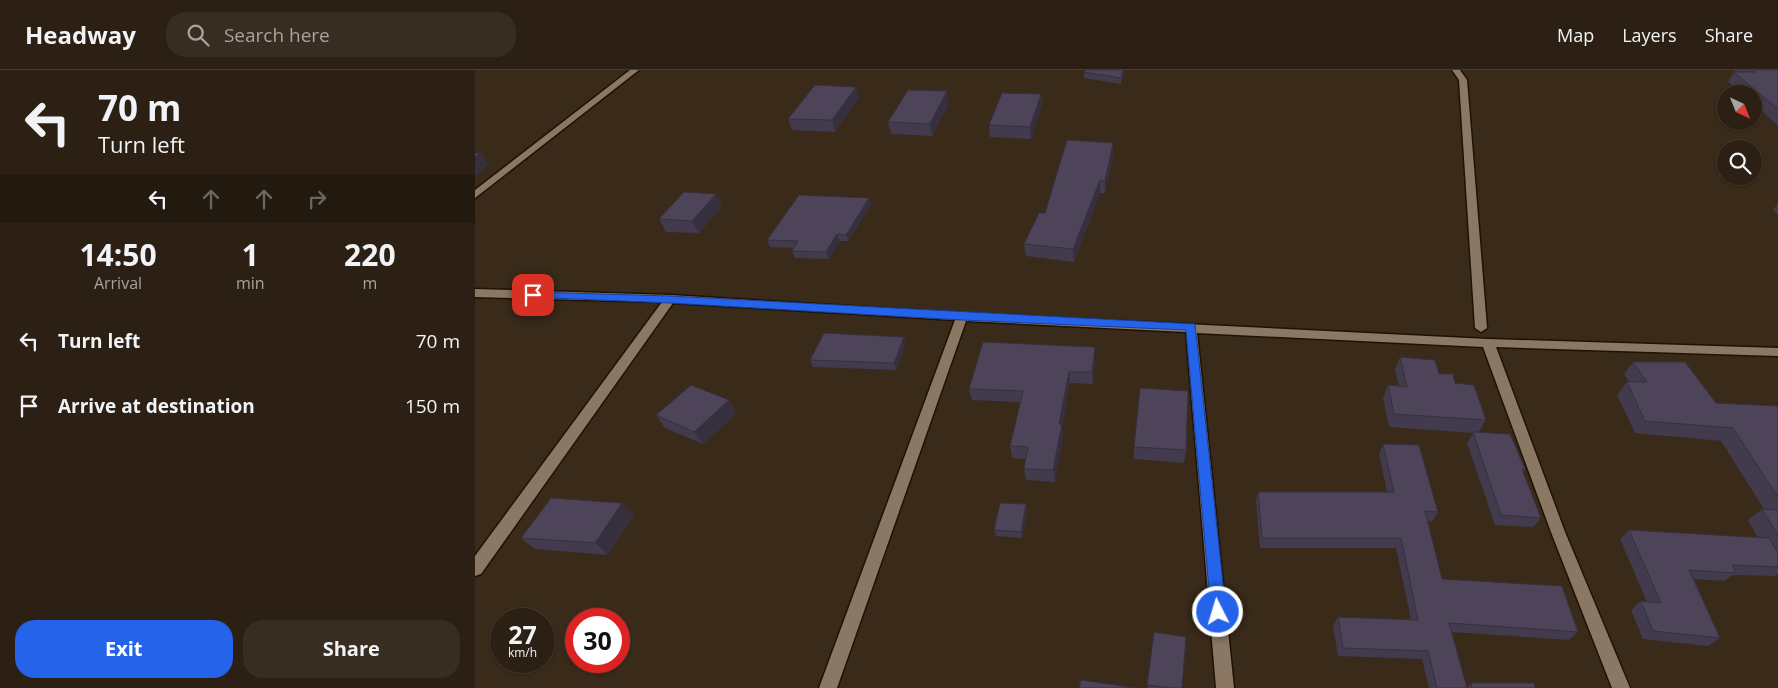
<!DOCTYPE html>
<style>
:root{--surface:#2b2013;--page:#372d21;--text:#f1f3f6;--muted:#a6a3a0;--line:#473e33;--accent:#2563eb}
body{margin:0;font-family:"Open Sans",sans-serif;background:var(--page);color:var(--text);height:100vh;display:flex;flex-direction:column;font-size:19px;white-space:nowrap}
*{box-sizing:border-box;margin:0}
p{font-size:16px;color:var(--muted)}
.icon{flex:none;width:28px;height:28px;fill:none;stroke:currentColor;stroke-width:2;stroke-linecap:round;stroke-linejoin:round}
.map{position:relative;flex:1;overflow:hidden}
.side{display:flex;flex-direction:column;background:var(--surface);width:475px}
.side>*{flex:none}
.hud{background:#2b2013;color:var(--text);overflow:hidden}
.needle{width:32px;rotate:137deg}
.controls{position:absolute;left:1242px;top:15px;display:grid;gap:10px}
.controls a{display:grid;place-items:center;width:45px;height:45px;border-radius:50%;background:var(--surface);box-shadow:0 1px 4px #0004,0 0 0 1px var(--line);font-size:25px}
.speed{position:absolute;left:15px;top:538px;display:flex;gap:10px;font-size:25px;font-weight:700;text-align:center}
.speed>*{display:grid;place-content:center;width:65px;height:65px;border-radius:50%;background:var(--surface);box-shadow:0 1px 4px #0004,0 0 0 1px var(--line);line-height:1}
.speed small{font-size:12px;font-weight:400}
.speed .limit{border:8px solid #d22;background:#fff;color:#111}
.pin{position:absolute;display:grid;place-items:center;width:42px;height:42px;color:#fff;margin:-21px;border-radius:10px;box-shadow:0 2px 8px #0006}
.me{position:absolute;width:55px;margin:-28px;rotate:355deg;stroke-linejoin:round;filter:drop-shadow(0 0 4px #0008)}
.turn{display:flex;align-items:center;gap:18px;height:105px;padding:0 15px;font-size:22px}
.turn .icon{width:65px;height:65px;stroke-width:2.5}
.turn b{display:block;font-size:35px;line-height:42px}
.lanes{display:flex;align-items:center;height:48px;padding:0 15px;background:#0003;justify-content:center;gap:25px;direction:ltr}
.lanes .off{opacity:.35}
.eta{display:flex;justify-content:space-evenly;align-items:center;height:85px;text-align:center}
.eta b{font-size:30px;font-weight:700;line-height:35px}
.button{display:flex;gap:10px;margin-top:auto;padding:10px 15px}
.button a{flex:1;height:58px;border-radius:20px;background:var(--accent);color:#fff;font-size:20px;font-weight:700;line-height:58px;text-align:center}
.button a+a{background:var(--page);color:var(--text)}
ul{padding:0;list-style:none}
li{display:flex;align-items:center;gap:15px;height:65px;padding:0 15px}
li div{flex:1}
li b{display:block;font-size:19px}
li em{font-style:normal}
header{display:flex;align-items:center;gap:30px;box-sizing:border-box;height:70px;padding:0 25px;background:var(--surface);border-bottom:1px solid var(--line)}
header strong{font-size:24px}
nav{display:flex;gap:28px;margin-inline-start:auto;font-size:18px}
.search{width:350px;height:45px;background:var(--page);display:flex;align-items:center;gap:12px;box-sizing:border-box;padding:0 18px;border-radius:20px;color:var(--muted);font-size:19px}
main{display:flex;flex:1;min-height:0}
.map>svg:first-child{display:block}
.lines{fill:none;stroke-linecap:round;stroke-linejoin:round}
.street-casing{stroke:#201203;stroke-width:3}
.street{fill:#8a7865;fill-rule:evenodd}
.wall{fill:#423a4d}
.shaded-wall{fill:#36303e}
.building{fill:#4d4459;stroke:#36303e}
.route{fill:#2563eb;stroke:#184099}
</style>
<header>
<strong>Headway</strong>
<div class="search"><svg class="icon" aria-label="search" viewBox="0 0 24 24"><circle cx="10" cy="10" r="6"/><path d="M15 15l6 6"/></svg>Search here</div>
<nav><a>Map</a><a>Layers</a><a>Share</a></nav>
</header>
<main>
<section class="side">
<div class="hud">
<div class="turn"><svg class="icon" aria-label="left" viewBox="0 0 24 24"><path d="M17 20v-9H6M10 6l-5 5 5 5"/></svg><div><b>70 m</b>Turn left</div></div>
<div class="lanes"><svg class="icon" aria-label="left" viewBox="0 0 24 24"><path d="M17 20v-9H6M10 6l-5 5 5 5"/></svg><svg class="icon off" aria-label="ahead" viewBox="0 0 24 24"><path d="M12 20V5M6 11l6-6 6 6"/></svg><svg class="icon off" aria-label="ahead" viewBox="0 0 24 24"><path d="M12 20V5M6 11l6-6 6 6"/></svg><svg class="icon off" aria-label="right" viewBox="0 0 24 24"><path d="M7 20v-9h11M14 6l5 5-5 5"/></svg></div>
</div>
<div class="eta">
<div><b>14:50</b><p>Arrival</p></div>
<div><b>1</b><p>min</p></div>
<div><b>220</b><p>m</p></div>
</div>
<ul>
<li><svg class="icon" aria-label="left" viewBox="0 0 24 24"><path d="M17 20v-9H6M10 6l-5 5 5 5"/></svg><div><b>Turn left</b></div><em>70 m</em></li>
<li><svg class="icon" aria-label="arrive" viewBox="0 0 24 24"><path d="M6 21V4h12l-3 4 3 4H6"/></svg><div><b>Arrive at destination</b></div><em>150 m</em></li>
</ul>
<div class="button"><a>Exit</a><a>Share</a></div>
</section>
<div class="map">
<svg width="1303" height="618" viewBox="0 0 1303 618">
<rect width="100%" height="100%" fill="#392a19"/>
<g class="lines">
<defs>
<g id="street">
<polygon points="155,0 164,0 0,128 0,120"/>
<polygon points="977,0 985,0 992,10 1012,258 1006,262 1000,258 984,10"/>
<polygon points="0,219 195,225 487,243 1013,269 1303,278 1303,286 1021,277 1090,462 1155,618 1137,618 1076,462 1008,277 722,263 759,618 741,618 711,262 491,251 362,618 344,618 480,250 198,233 6,504 0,506 0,486 187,232 0,227"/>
</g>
</defs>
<!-- street casing -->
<use href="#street" class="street-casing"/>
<!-- street -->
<use href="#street" class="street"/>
</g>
<!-- wall -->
<g class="wall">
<polygon points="650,0 646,14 609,8 609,2"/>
<polygon points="1259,0 1303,0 1303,56 1279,34 1279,24 1267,24 1253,12 1259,2 1261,2"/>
<polygon points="381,17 384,28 360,62 317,60 313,49"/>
<polygon points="566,24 567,35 556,69 515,67 514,55"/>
<polygon points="474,33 457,66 416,64 413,52"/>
<polygon points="638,85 630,123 625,123 599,192 551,186 549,174 570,143"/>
<polygon points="241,124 247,136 224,163 191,162 184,149"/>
<polygon points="394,128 396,135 373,171 365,171 354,189 320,188 317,181 319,178 295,177 292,170"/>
<polygon points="1303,133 1303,145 1298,140"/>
<polygon points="431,273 421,300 338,297 335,290"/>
<polygon points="925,287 964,304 980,313 1011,350 1003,363 1050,399 1048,402 1066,448 1058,457 1020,455 992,373 998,363 914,357 908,328 913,315 924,316 920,300"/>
<polygon points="620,289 618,314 595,313 587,357 588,366 580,412 551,410 549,399 551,389 537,388 535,376 546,332 497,330 494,319"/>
<polygon points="1158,292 1241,333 1303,336 1303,504 1300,506 1258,505 1249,511 1219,509 1245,568 1233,576 1168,569 1156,540 1166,531 1172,532 1145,469 1154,460 1283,468 1273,450 1287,439 1289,439 1246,371 1160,363 1142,325 1152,312 1154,312 1149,304"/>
<polygon points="262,343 228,374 190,358 181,345"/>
<polygon points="908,374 963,442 957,452 953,451 967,509 1103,562 1094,570 977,562 992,618 996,613 1060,618 954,618 947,589 863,586 858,556 863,547 936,550 921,478 785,478 781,431 783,422 912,422 904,384"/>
<polygon points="659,377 711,380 709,393 659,389"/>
<polygon points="552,441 547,468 521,466 519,460"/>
<polygon points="159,445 133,485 60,479 46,468"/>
<polygon points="679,562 707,618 672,618"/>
</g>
<!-- shaded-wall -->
<g class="shaded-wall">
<polygon points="648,0 650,0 646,14 646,8"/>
<polygon points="381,17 384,28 360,62 357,50"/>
<polygon points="472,21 474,33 457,66 455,54"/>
<polygon points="566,24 567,35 556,69 555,57"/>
<polygon points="638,73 638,85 630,123 630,111"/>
<polygon points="6,83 14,95 0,106 0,87"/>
<polygon points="625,110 625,123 599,192 598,179"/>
<polygon points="241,124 247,136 224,163 217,151"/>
<polygon points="394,128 396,135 373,171 371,165"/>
<polygon points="362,164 365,171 354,189 351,182"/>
<polygon points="429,267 431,273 421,300 419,293"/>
<polygon points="620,277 620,289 618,314 617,302"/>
<polygon points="594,302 595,313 587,357 588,366 580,412 578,400 584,354"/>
<polygon points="254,330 262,343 228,374 219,362"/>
<polygon points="147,433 159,445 133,485 120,473"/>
<polygon points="551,434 552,441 547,468 546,462"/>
</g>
<!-- building -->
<g class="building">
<polygon points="610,0 648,0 646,8 609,2"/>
<polygon points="1278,0 1303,0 1303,39 1259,2 1281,2"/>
<polygon points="340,15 381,17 357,50 313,49"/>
<polygon points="433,20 472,21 455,54 413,52"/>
<polygon points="527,23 566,24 555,57 514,55"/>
<polygon points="592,70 638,73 630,111 625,110 598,179 549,174 564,143 570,143"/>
<polygon points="0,83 6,83 0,87"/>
<polygon points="209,122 241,124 217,151 184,149"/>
<polygon points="324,125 394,128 371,165 362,164 351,182 317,181 323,171 292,170"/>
<polygon points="349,263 429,267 419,293 335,290"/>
<polygon points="508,272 620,277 617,302 594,302 584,354 587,354 578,400 549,399 553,377 535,376 548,321 494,319"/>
<polygon points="925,287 960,290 964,304 978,304 980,313 999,315 1011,350 919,344 913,315 932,317"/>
<polygon points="1158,292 1210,292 1241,333 1303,336 1303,427 1258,358 1170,351 1152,312 1172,312"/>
<polygon points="216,315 254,330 219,362 181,345"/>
<polygon points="665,318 713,321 711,380 659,377"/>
<polygon points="998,362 1035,364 1050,399 1047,399 1066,448 1026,445"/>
<polygon points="908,374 944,375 963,442 950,441 967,509 1087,516 1103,562 974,553 992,618 962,618 953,581 868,578 863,547 943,550 926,468 787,468 783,422 919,422"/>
<polygon points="76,428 147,433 120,473 46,468"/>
<polygon points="525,433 551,434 546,462 519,460"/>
<polygon points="1287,439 1303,440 1303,465"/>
<polygon points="1154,460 1294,468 1303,483 1303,497 1257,495 1261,503 1214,500 1245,568 1178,561 1166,531 1186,533"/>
<polygon points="679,562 711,567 707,618 697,618 672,615"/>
<polygon points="606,610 661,618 604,618"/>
<polygon points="996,613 1059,613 1060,618 997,618"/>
</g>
<!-- route -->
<polygon class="route" points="58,222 195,226 720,254 751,542 748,547 743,549 738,547 736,542 711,260 487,250 195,233 55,227 53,225"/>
</svg>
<div class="controls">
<a><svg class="needle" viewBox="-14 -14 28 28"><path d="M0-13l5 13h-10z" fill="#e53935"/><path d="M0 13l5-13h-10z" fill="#a6a3a0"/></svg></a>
<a><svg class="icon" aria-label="search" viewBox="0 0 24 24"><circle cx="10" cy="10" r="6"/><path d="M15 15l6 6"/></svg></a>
</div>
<div class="speed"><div>27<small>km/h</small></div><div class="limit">30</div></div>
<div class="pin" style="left:58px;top:225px;background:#d93025"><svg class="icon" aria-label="arrive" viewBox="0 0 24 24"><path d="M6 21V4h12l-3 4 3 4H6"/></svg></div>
<svg class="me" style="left:743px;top:542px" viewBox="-20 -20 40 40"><circle r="17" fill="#2563eb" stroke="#fff" stroke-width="3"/><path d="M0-11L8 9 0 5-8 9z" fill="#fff"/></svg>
</div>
</main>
